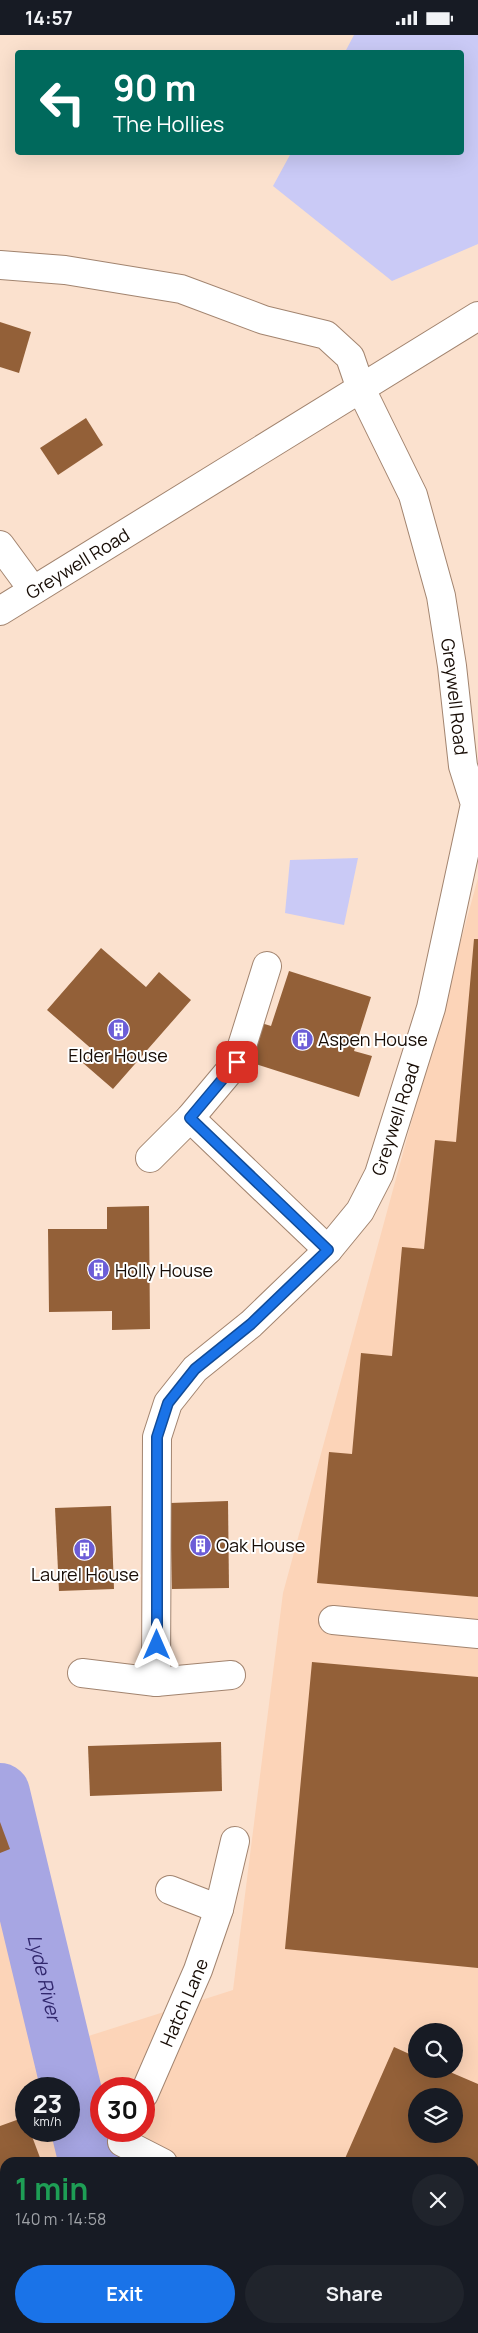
<!DOCTYPE html>
<meta charset="utf-8">
<style>
:root{--surface:#171b24;--page:#20242c;--text:#f1f3f6;--muted:#9ea1a6;--accent:#1a73e8}
body{margin:0;font-family:Manrope,sans-serif;background:var(--page);color:var(--text);height:100vh;display:flex;flex-direction:column;font-size:19px;white-space:nowrap}
*{box-sizing:border-box;margin:0}
p{font-size:16px;color:var(--muted)}
.icon{flex:none;width:28px;height:28px;fill:none;stroke:currentColor;stroke-width:2;stroke-linecap:round;stroke-linejoin:round}
.map{position:relative;flex:1;overflow:hidden}
.side{position:absolute;left:0px;top:2122px;width:479px;height:176px;display:flex;flex-direction:column;background:var(--surface);border-radius:15px 15px 0 0;box-shadow:0 5px 20px #0002}
.side>*{flex:none}
.banner{position:absolute;left:15px;top:15px;width:449px;height:105px;border-radius:5px;box-shadow:0 5px 20px #0002;background:#00695c;color:#fff;overflow:hidden}
.tools{position:absolute;left:408px;top:1988px;display:grid;gap:10px}
.tools a{display:grid;place-items:center;width:55px;height:55px;border-radius:50%;background:var(--surface);box-shadow:0 5px 20px #0002;font-size:25px}
.speed{position:absolute;left:15px;top:2042px;display:flex;gap:10px;font-size:25px;font-weight:700;text-align:center}
.speed>*{display:grid;place-content:center;width:65px;height:65px;border-radius:50%;background:var(--surface);box-shadow:0 5px 20px #0002;line-height:1}
.speed small{font-size:12px;font-weight:400}
.speed .limit{border:8px solid #d22;background:#fff;color:#111}
.pin{position:absolute;display:grid;place-items:center;width:42px;height:42px;color:#fff;margin:-21px;border-radius:10px;box-shadow:0 2px 8px #0006}
.me{position:absolute;width:55px;margin:-28px;rotate:0deg;stroke-linejoin:round;filter:drop-shadow(0 0 4px #0008)}
.turn{display:flex;align-items:center;gap:18px;height:105px;padding:0 15px;font-size:22px}
.turn .icon{width:65px;height:65px;stroke-width:2.5}
.turn b{display:block;font-size:35px;line-height:42px}
.round{display:grid;place-items:center;flex:none;width:52px;height:52px;border-radius:26px;background:var(--page)}
.summary{display:flex;align-items:center;justify-content:space-between;height:85px;padding:0 15px}
h1{font-size:30px;font-weight:700;line-height:38px;color:#1e9e55}
.action{display:flex;gap:10px;margin-top:auto;padding:10px 15px}
.action a{flex:1;height:58px;border-radius:30px;background:var(--accent);color:#fff;font-size:20px;font-weight:700;line-height:58px;text-align:center}
.action a+a{background:var(--page);color:var(--text)}
.status{display:flex;justify-content:space-between;align-items:center;height:35px;padding:0 25px;background:var(--surface);direction:ltr}
.status svg{height:14px;fill:currentColor}
.map>svg:first-child{display:block}
.built{fill:#fcd4b8;fill-rule:evenodd}
.green{fill:#cacaf6}
.lines{fill:none;stroke-linecap:round;stroke-linejoin:round}
.river{stroke:#a7a6e3;stroke-width:60}
.building{fill:#936038;fill-rule:evenodd}
.minor-casing{stroke:#a2846f;stroke-width:30}
.minor{stroke:#fff;stroke-width:28}
.route-casing{stroke:#114b97;stroke-width:12}
.route{stroke:#1a73e8;stroke-width:9}
.labels{text-anchor:middle;dominant-baseline:central;stroke-width:4;stroke-linejoin:round;paint-order:stroke}
.street-label{font-size:18px;fill:#170c05;stroke:#fff}
.poi-label{font-size:18px;fill:#170c05;stroke:#fff;text-anchor:start}
.water-label{font-size:19px;font-style:italic;fill:#31276d;stroke:#fff}
</style>
<div class="status"><b>14:57</b><svg viewBox="0 0 49 12"><path d="M0 12V9h3v3zM5 12V6h3v6zM10 12V3h3v9zM15 12V0h3v12zM26 1h20v11H26zM47 4h2v5h-2z"/></svg></div>
<div class="map">
<svg width="478" height="2298" viewBox="0 0 478 2298">
<rect width="100%" height="100%" fill="#fbe1ce"/>
<!-- built -->
<g class="built">
<path d="M478 843V2298H420L411 2294H474V2128H5V2235L0 2237V1792L54 2012 233 1955 283 1558ZM416 1996H454V2034H416ZM26 2054H69V2096H26ZM101 2054H144V2096H101ZM416 2061H454V2099H416Z"/>
<polygon points="183,2294 265,2294 264,2298 183,2298"/>
</g>
<!-- green -->
<g class="green">
<polygon points="354,0 478,0 478,209 392,246 273,151 291,118 461,118 461,18 345,17"/>
<polygon points="358,823 344,890 285,878 290,825"/>
<polygon points="265,2294 411,2294 420,2298 264,2298"/>
</g>
<g class="lines">
<!-- river -->
<g class="river">
<path id="s1" d="M0 1758 89 2128"/>
<polyline points="125,2294 126,2298"/>
</g>
</g>
<!-- building -->
<g class="building">
<polygon points="0,287 31,297 19,338 0,332"/>
<polygon points="86,383 103,410 58,440 40,413"/>
<polygon points="474,904 478,904 478,1562 317,1548 329,1417 352,1419 361,1318 392,1321 402,1212 424,1214 435,1105 456,1107"/>
<polygon points="101,913 146,952 159,937 191,965 113,1054 83,1028 94,1016 47,975"/>
<polygon points="289,936 371,962 354,1016 372,1021 359,1062 240,1024 252,985 271,991"/>
<polygon points="149,1171 150,1294 112,1295 112,1276 49,1277 48,1194 107,1194 107,1172"/>
<polygon points="228,1466 229,1553 172,1554 170,1468"/>
<polygon points="111,1471 114,1554 59,1556 55,1473"/>
<polygon points="312,1627 478,1642 478,1933 285,1914"/>
<polygon points="221,1707 222,1756 90,1761 88,1711"/>
<polygon points="0,1787 10,1814 0,1818"/>
<path d="M394 2012 416 2022V2034H443L478 2049V2280L474 2278V2128H343ZM416 2061H454V2099H416Z"/>
<polygon points="25,2082 26,2096 30,2096 42,2128 5,2128 5,2237 0,2239 0,2091"/>
<polygon points="20,2294 48,2294 49,2298 21,2298"/>
</g>
<g class="lines">
<defs>
<g id="minor">
<path id="s2" d="M0 230 65 235 181 254 264 285 326 300 350 322 361 354 413 460 441 561 452 631 463 731 475 769 431 973 379 1139 360 1176 328 1215 251 1289 195 1334 168 1368 157 1402 156 1647"/>
<polyline points="0,510 33,555"/>
<path id="s3" d="M0 576 478 281"/>
<polyline points="190,1083 328,1215"/>
<polyline points="150,1123 190,1083 237,1027 267,931"/>
<polyline points="333,1585 478,1599"/>
<polyline points="82,1638 156,1647 231,1640"/>
<polyline points="170,1855 219,1874"/>
<path id="s4" d="M144 2059 198 1935 219 1874 235 1806"/>
<polyline points="122,2107 163,2128"/>
<polyline points="0,2262 5,2260"/>
</g>
</defs>
<!-- minor casing -->
<use href="#minor" class="minor-casing"/>
<!-- minor -->
<use href="#minor" class="minor"/>
</g>
<g class="lines">
<defs>
<polyline id="route" points="157,1610 157,1402 168,1368 195,1334 251,1289 328,1215 190,1083 237,1027"/>
</defs>
<!-- route casing -->
<use href="#route" class="route-casing"/>
<!-- route -->
<use href="#route" class="route"/>
</g>
<!-- icons -->
<defs>
<symbol id="building-disc" viewBox="-11 -11 22 22"><circle r="9.5" fill="#6c5dd7" stroke="#fff"/><path d="M-4-6H4V6H1V3H-1V6H-4ZM-2.5-4.3h1.7v1.8h-1.7ZM.8-4.3h1.7v1.8H.8ZM-2.5-1h1.7V.8h-1.7ZM.8-1h1.7V.8H.8Z" fill="#fff"/></symbol>
</defs>
<g fill-rule="evenodd">
<use href="#building-disc" x="106" y="982" width="25" height="25"/>
<use href="#building-disc" x="290" y="992" width="25" height="25"/>
<use href="#building-disc" x="86" y="1222" width="25" height="25"/>
<use href="#building-disc" x="188" y="1498" width="25" height="25"/>
<use href="#building-disc" x="72" y="1502" width="25" height="25"/>
</g>
<g class="labels">
<!-- street labels -->
<g class="street-label">
<text stroke="none"><textPath href="#s3" startOffset="91">Greywell Road</textPath></text>
<text stroke="none"><textPath href="#s2" startOffset="726">Greywell Road</textPath></text>
<text transform="translate(395 1084) rotate(-72)">Greywell Road</text>
<text stroke="none"><textPath href="#s4" startOffset="100">Hatch Lane</textPath></text>
</g>
<!-- poi labels -->
<g class="poi-label">
<text x="318" y="1004">Aspen House</text>
<text x="118" y="1020" text-anchor="middle">Elder House</text>
<text x="115" y="1235">Holly House</text>
<text x="216" y="1510">Oak House</text>
<text x="85" y="1539" text-anchor="middle">Laurel House</text>
</g>
<!-- water labels -->
<g class="water-label">
<text stroke="none"><textPath href="#s1" startOffset="190">Lyde River</textPath></text>
</g>
</g>
</svg>
<div class="tools">
<a><svg class="icon" aria-label="search" viewBox="0 0 24 24"><circle cx="10" cy="10" r="6"/><path d="M15 15l6 6"/></svg></a>
<a><svg class="icon" aria-label="layers" viewBox="0 0 24 24"><path d="M12 4l9 5-9 5-9-5zM3 14l9 5 9-5"/></svg></a>
</div>
<div class="speed"><div>23<small>km/h</small></div><div class="limit">30</div></div>
<div class="pin" style="left:237px;top:1027px;background:#d93025"><svg class="icon" aria-label="arrive" viewBox="0 0 24 24"><path d="M6 21V4h12l-3 4 3 4H6"/></svg></div>
<svg class="me" style="left:157px;top:1610px" viewBox="-20 -20 40 40"><path d="M0-17L14 15 0 8-14 15z" fill="#1a73e8" stroke="#fff" stroke-width="4"/></svg>
<div class="banner">
<div class="turn"><svg class="icon" aria-label="left" viewBox="0 0 24 24"><path d="M17 20v-9H6M10 6l-5 5 5 5"/></svg><div><b>90 m</b>The Hollies</div></div>
</div>
<section class="side">
<div class="summary"><div><h1>1 min</h1><p>140 m · 14:58</p></div><a class="round"><svg class="icon" aria-label="close" viewBox="0 0 24 24"><path d="M6 6l12 12M18 6L6 18"/></svg></a></div>
<div class="action"><a>Exit</a><a>Share</a></div>
</section>
</div>
